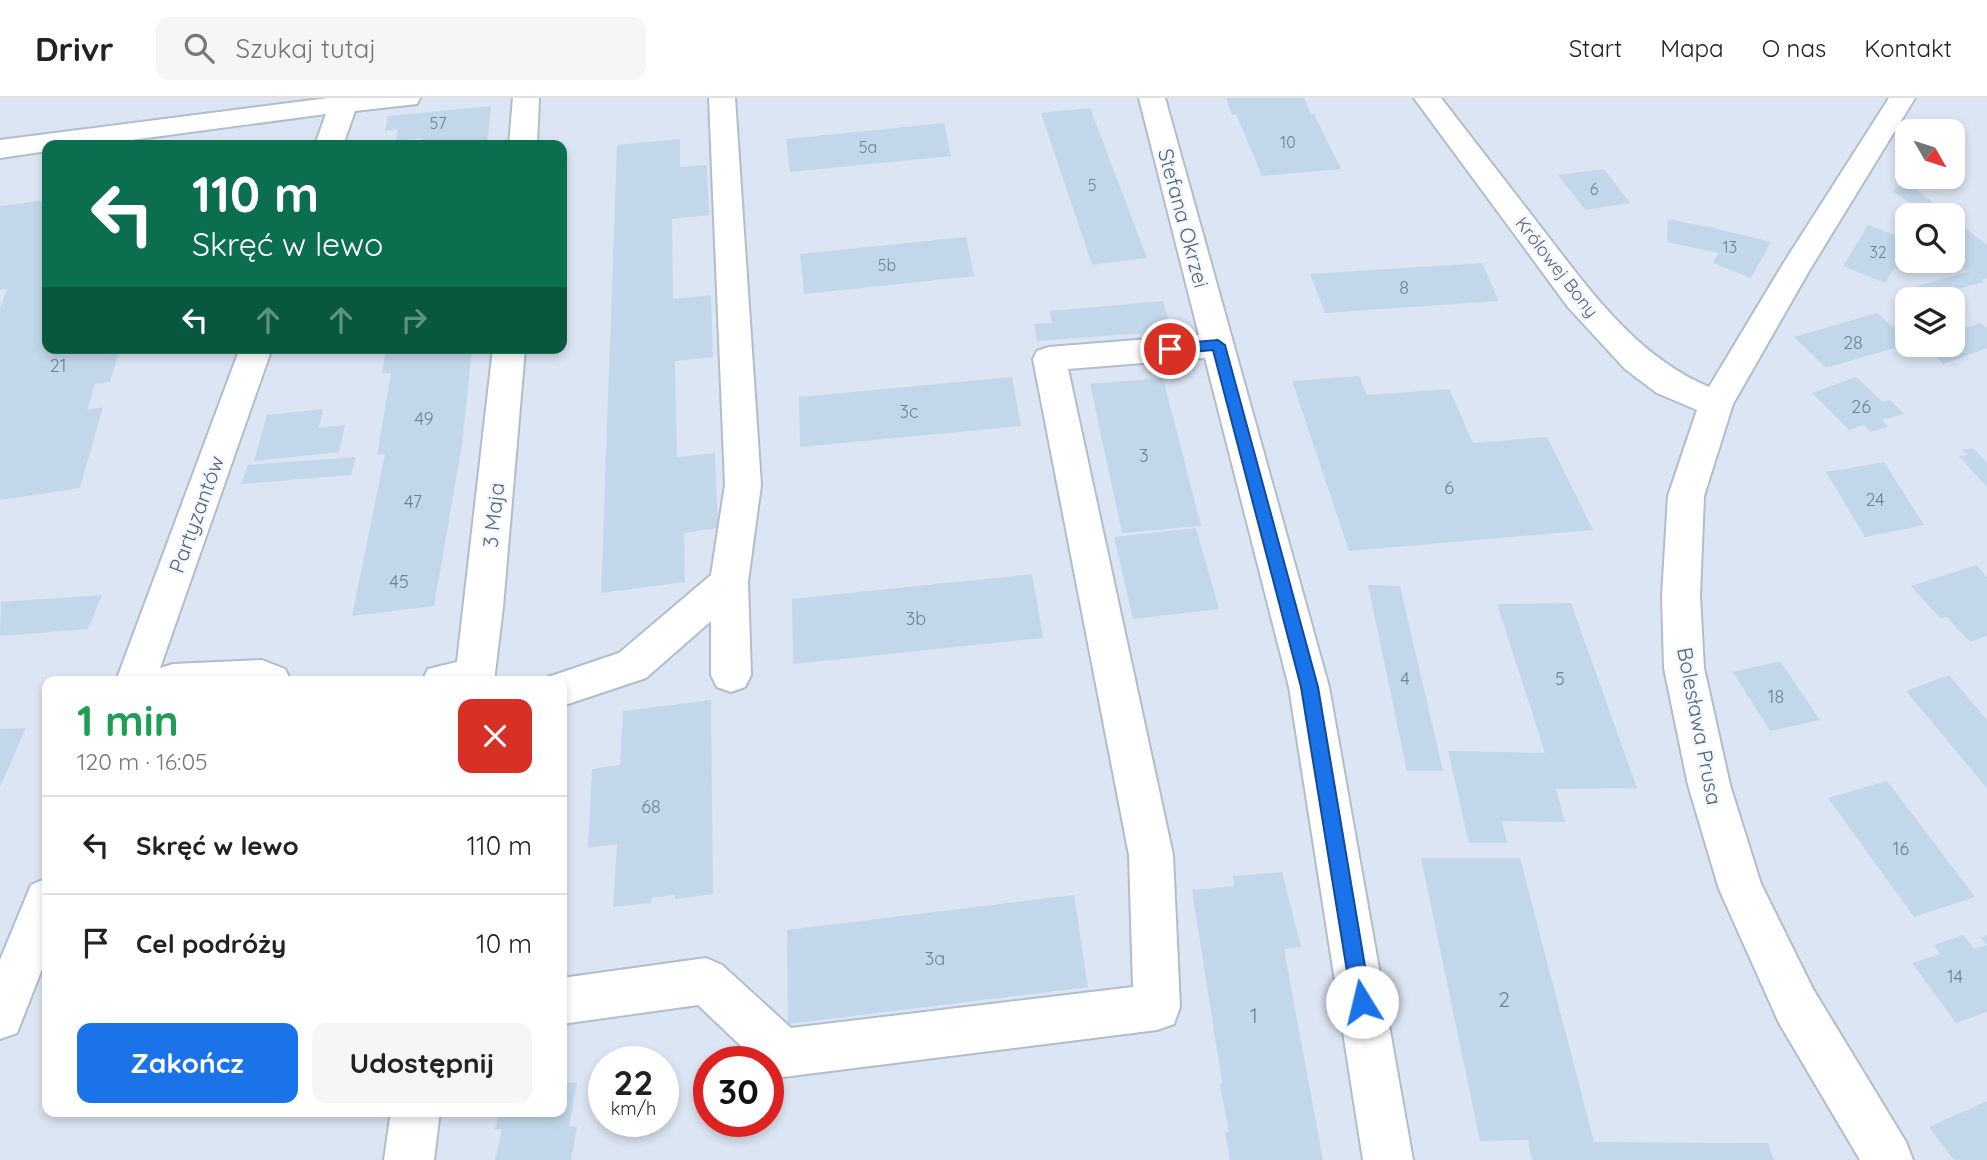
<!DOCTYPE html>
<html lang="pl">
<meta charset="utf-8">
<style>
:root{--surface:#fff;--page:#f6f6f6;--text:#222;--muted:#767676;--line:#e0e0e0;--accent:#1a73e8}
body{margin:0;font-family:Quicksand,sans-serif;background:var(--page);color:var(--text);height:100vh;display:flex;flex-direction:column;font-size:26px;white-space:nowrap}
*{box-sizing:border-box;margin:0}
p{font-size:23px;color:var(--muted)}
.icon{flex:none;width:38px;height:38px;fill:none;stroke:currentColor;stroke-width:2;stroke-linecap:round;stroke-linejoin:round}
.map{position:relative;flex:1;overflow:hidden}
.drawer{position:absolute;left:42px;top:578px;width:525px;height:441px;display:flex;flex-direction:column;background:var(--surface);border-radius:14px;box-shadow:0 4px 10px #0003}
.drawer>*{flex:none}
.guide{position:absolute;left:42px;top:42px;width:525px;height:214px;border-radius:14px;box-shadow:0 4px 10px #0003;background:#0b6e4f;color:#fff;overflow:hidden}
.needle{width:46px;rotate:129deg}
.tools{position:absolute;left:1895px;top:21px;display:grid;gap:14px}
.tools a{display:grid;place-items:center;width:70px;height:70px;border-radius:14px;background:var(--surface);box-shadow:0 4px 10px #0003;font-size:35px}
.speed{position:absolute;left:588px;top:948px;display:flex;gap:14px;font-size:35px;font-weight:700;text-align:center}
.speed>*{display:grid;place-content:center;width:91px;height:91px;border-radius:50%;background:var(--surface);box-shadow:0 4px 10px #0003;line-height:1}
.speed small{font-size:18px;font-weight:400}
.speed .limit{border:10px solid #d22;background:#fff;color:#111}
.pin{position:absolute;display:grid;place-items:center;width:60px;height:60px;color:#fff;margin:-30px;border:4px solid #fff;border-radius:50%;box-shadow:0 2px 7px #0007}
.me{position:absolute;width:77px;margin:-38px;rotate:351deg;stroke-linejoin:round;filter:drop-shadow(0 0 5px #0008)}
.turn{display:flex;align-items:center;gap:24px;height:147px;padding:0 35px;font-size:32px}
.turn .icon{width:91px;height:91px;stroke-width:2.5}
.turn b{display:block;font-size:49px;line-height:60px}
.lanes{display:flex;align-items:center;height:66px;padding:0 35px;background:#0003;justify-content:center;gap:35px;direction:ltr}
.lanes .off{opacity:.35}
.round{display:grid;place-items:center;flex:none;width:74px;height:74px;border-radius:14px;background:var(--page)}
.overview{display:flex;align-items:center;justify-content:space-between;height:119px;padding:0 35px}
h1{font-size:42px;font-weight:700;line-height:52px;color:#1e9e55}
.primary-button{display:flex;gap:14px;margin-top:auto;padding:14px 35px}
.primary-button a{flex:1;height:80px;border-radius:14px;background:var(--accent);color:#fff;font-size:28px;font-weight:700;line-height:80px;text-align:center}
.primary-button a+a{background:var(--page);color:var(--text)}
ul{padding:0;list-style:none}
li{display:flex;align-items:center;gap:21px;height:98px;padding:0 35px;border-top:2px solid var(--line)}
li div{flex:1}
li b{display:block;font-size:26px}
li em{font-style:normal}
header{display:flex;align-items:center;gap:42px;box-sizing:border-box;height:98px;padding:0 35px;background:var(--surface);border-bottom:2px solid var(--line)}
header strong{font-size:33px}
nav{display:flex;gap:38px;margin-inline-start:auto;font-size:24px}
.search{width:490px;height:63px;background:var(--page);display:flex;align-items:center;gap:18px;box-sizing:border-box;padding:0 24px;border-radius:14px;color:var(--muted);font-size:26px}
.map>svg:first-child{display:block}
.residential{fill:#dce5f3;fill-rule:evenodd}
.building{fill:#c2d8ea}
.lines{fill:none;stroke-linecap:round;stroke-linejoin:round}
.minor-casing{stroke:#b0becb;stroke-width:4}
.minor{fill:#fff;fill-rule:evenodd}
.route{fill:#1a73e8;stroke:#114b97;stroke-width:2}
.labels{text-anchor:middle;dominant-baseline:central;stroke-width:5;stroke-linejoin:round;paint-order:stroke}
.far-number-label{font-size:16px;fill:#6d8293}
.far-street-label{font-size:18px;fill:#516676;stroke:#f4f7fe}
.number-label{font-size:18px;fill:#6d8293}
.street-label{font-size:21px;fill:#516676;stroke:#f4f7fe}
.near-number-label{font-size:21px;fill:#6d8293}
</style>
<header>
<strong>Drivr</strong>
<div class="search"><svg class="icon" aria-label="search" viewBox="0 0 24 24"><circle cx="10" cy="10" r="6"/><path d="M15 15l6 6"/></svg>Szukaj tutaj</div>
<nav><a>Start</a><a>Mapa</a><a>O nas</a><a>Kontakt</a></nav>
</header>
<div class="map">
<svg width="1987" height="1062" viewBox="0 0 1987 1062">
<rect width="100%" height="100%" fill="#edf2fb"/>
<!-- residential -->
<path class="residential" d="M0 0H1987V1062H0ZM1908 33H1953V79H1908ZM47 47H562V250H47ZM1908 117H1953V163H1908ZM1908 201H1953V247H1908ZM47 583H562V1013H47ZM604 964H663V1024H604ZM709 964H768V1024H709Z"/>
<!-- building -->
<g class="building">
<polygon points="1226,0 1304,0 1311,16 1314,16 1341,71 1262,78 1236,16 1232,17"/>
<polygon points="491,8 487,47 420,47 422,40 396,43 398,31 385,33 388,18"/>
<polygon points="1090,10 1147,160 1092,167 1041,15"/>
<polygon points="944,25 951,58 790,74 786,41"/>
<polygon points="680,41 680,69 707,67 709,117 672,121 673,201 711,197 713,259 675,263 677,359 715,355 718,430 684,435 685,484 601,495 617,47"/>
<polygon points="1604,71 1630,105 1585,112 1558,77"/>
<polygon points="1904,83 1935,106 1950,117 1927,117 1893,93"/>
<polygon points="47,102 47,250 120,250 110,284 95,286 87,312 103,309 80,390 0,402 0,210 7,191 0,192 0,108"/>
<polygon points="1668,121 1718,131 1771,144 1751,180 1713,165 1718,155 1667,144"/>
<polygon points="1953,121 1987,147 1987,180 1981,182 1984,184 1918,201 1907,191 1970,173 1966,173 1953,162 1966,158 1953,147"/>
<polygon points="1868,127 1908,142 1900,160 1914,166 1910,176 1895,170 1885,185 1843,168"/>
<polygon points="966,139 974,178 804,196 800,156"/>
<polygon points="1482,165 1499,203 1325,215 1310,176"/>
<polygon points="1163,203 1172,233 1037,243 1034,226 1052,225 1050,213"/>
<polygon points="1877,215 1908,242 1908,246 1826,270 1794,239"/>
<polygon points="1980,225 1987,230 1987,250 1944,266 1921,247 1953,247 1953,234"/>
<polygon points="386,250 472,250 462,347 434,508 352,518 385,356 377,357 391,275 382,275"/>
<polygon points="1359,278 1367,297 1449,291 1473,345 1547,339 1593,432 1349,453 1292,283"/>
<polygon points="1012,279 1021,328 800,349 799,299"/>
<polygon points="1856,279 1883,304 1890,302 1904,316 1882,322 1888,329 1870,334 1864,327 1849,332 1812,295"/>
<polygon points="1163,280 1201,428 1122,435 1090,286"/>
<polygon points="323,311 319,330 345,327 339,354 254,363 267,317"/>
<polygon points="1973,350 1987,365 1987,389 1959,358 1968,357 1962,352"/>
<polygon points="356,359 351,377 241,386 248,367"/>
<polygon points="1884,364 1924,427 1865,439 1826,374"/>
<polygon points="1196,430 1219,511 1133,521 1114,439"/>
<polygon points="1976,467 1987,479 1987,538 1970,544 1947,519 1940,520 1911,488"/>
<polygon points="1032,476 1043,540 793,566 792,501"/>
<polygon points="1368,487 1400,488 1443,673 1407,673"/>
<polygon points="102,497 88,531 0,538 1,504"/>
<polygon points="1571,505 1637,690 1556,691 1565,724 1502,723 1507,745 1469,745 1448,653 1545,655 1497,506"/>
<polygon points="1780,563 1820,622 1770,633 1733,574"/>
<polygon points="1949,577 1987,622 1987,690 1906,593"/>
<polygon points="711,602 713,796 675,801 675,797 651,800 651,805 613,809 617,746 588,750 592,671 620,667 623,613"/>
<polygon points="26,630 0,689 0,631"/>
<polygon points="1887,683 1975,799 1914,819 1828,700"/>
<polygon points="1421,760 1520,760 1594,1044 1768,1045 1774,1062 1532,1062 1528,1042 1480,1043"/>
<polygon points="1282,774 1301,849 1284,851 1323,1062 1230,1062 1225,1034 1229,1034 1220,987 1222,984 1192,792 1234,788 1233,778"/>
<polygon points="1074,797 1088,889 788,926 787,832"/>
<polygon points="1963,837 1974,851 1987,847 1981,840 1987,837 1987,914 1956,925 1912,865 1940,856 1934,847"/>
<polygon points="562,984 577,985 569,1028 577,1029 571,1062 495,1062 502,1031 495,1031 500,1013 562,1013"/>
<polygon points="1987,1003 1987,1062 1954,1062 1929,1029"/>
</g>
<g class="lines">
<defs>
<g id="minor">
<polygon points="328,0 420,0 417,6 355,13 343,47 315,47 326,16 94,47 47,47 47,53 0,60 0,42"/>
<polygon points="513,0 539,0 537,47 509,47"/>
<polygon points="709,0 735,0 761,387 748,484 751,577 745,589 731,594 717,589 711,577 711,523 646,580 562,608 562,583 546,583 548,579 619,555 711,477 725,387"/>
<polygon points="1139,0 1165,0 1329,589 1413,1062 1363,1062 1289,589 1205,260 1068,271 1173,757 1180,909 1174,926 1157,932 783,979 768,973 768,964 758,964 698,907 562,926 562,880 706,860 722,867 791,930 1133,889 1129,757 1033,261 1037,253 1049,249 1199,237"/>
<path d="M1414 0H1441C1474 43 1507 85 1540 128 1588 190 1635 258 1709 289L1783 166 1889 0H1915L1809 173 1733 306 1704 398 1700 498 1704 570 1730 687 1761 786 1813 891 1906 1044 1913 1062H1860L1779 925 1719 791 1688 687 1664 570 1662 498 1668 398 1697 312 1657 295 1625 271 1568 209Z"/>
<polygon points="240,250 272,250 160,570 173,566 262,562 285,571 291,583 116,583"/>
<polygon points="493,250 525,250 503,509 494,583 422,583 428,571 457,564"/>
<polygon points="47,780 47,858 17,935 0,941 0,862 31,787"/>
<polygon points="391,1013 440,1013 434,1062 384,1062"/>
</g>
</defs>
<!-- minor casing -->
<use href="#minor" class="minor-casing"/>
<!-- minor -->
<use href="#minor" class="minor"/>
</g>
<!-- route -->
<polygon class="route" points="1218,242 1225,247 1318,589 1371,904 1368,911 1362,914 1355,911 1352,904 1301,589 1213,252 1170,256 1163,251 1170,246"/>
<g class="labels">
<!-- far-number labels -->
<g class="far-number-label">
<text x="438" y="25">57</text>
<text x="1288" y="44">10</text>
<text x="868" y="49">5a</text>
<text x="1092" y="87">5</text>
<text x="1594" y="91">6</text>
<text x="1730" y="149">13</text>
<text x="1878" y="154">32</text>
<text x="887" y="167">5b</text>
</g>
<!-- far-street labels -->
<g class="far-street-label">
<text transform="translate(1557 169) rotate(52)">Królowej Bony</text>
</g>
<!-- number labels -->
<g class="number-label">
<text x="1404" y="189">8</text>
<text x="1853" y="244">28</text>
<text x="58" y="267">21</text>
<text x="1861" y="308">26</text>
<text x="909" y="313">3c</text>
<text x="424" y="320">49</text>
<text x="1144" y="357">3</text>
<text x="1449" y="389">6</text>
<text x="1875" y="401">24</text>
<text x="413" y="403">47</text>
<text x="399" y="483">45</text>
<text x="916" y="520">3b</text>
<text x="1405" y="580">4</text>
<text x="1560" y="580">5</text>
<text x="1776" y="598">18</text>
<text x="651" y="708">68</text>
<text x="1901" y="750">16</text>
<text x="935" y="860">3a</text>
<text x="1955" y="878">14</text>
</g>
<!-- street labels -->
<g class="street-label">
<text transform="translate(1184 120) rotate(75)">Stefana Okrzei</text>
<text transform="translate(196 416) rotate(-70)">Partyzantów</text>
<text transform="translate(493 417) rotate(-84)">3 Maja</text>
<text transform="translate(1700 628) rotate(79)">Bolesława Prusa</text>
</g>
<!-- near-number labels -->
<g class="near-number-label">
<text x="1504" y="901">2</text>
<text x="1254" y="917">1</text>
</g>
</g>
</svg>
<div class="tools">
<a><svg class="needle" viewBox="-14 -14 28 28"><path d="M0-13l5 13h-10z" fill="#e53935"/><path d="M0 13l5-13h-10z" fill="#767676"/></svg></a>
<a><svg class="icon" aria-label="search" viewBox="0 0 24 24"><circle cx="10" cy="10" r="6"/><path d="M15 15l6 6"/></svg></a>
<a><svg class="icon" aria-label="layers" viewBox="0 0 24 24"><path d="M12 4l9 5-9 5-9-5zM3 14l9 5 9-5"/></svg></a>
</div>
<div class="speed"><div>22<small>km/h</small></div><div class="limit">30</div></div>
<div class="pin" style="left:1170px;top:251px;background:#d93025"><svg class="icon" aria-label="arrive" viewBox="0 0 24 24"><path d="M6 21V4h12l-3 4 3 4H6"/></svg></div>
<svg class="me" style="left:1362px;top:904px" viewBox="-20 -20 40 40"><circle r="19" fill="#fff"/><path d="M0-13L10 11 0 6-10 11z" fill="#1a73e8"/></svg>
<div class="guide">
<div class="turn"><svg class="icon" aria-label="left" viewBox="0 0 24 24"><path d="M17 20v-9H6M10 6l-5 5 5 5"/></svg><div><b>110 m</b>Skręć w lewo</div></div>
<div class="lanes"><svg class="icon" aria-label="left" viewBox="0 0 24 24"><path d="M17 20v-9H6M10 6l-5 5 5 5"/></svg><svg class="icon off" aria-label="ahead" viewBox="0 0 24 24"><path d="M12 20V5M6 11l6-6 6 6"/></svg><svg class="icon off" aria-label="ahead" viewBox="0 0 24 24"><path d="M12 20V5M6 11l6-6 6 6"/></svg><svg class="icon off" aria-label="right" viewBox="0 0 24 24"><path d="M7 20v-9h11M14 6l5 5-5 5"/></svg></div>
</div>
<section class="drawer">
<div class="overview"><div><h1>1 min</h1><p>120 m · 16:05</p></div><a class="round" style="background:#d93025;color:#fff"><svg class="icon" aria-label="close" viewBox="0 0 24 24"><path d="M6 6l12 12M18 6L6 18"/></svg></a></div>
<ul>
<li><svg class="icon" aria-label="left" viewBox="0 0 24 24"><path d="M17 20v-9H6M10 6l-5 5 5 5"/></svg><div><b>Skręć w lewo</b></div><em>110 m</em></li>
<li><svg class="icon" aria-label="arrive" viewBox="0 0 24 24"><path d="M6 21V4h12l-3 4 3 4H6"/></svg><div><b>Cel podróży</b></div><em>10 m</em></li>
</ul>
<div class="primary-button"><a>Zakończ</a><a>Udostępnij</a></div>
</section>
</div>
